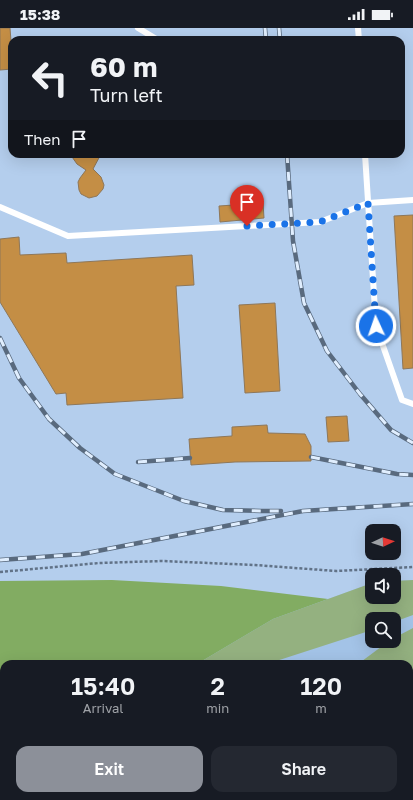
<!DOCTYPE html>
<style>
:root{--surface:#171b24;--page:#242831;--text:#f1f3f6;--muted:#9ea1a6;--accent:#8c9099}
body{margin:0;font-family:"Golos Text",sans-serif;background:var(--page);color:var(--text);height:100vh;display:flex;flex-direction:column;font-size:15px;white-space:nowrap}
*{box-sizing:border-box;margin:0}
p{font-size:13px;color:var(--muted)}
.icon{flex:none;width:22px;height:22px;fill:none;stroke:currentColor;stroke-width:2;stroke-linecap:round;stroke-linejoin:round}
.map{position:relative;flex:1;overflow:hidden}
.side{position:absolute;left:0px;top:632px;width:413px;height:140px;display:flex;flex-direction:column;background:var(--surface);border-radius:12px 12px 0 0;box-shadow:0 4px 16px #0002}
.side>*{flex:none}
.banner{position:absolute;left:8px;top:8px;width:397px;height:122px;border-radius:12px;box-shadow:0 4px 16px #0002;background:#171b24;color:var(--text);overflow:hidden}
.needle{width:26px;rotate:86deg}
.fabs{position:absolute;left:365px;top:496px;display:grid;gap:8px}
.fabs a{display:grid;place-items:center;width:36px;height:36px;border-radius:8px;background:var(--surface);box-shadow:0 4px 16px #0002;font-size:20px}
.pin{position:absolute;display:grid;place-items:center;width:34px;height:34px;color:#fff;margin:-41px -17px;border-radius:50% 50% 50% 0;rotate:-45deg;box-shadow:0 0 4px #0007}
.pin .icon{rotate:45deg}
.me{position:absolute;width:44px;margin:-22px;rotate:357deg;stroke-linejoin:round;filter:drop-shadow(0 0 3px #0008)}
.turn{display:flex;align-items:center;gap:14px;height:84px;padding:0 16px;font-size:18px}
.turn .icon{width:52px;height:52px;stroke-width:2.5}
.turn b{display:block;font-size:28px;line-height:34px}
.then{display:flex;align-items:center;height:38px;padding:0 16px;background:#0003;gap:8px;font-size:15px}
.eta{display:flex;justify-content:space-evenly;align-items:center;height:68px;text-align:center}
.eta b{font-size:24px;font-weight:600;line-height:28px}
.primary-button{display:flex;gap:8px;margin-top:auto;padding:8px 16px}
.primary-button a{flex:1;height:46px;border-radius:12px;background:var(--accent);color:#fff;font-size:16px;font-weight:600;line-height:46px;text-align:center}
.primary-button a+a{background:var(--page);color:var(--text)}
.status{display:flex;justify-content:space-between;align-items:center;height:28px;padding:0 20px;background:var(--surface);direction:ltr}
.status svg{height:11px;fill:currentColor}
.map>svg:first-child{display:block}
.built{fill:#a3c3e7;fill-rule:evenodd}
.green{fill:#94b180}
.forest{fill:#82ac62}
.building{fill:#c48e45;stroke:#8e7759}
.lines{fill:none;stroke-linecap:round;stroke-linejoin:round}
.path{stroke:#617287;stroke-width:2.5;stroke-dasharray:3 2;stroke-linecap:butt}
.lane{stroke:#fff;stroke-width:6}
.rail-casing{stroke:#596a7e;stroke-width:4.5}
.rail{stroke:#e0eefe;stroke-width:3;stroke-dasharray:9;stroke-linecap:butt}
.route{stroke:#1a73e8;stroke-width:7;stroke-dasharray:0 12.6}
</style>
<div class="status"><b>15:38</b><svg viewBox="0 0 49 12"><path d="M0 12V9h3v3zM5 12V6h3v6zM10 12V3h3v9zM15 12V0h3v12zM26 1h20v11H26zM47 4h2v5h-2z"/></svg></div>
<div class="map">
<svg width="413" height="772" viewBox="0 0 413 772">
<rect width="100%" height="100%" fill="#b4ceed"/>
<!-- built -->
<path class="built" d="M413 552V772H20L25 768H409V636H197L273 591 372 555V569H394V553ZM372 591H394V613H372Z"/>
<!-- green -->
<g class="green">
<polygon points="413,552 413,587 394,594 394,591 372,591 372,602 267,636 197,636 273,591 372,555 372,569 394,569 394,553"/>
<polygon points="413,600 413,672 409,675 409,636 358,636 389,613 394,613 394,610"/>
<polygon points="413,689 413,772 311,772 316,768 409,768 409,693"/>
<polygon points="237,768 294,768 289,772 234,772"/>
</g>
<!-- forest -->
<polygon class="forest" points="112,552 221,558 328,571 273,591 197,636 4,636 4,768 25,768 20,772 0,772 0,553"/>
<!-- building -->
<g class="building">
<polygon points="0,0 10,0 12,26 12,41 0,42"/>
<polygon points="70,126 101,126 93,141 101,149 104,157 103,161 97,168 89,170 81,166 79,162 78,154 80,150 86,142 77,136"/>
<polygon points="263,175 264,190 220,194 219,178"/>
<polygon points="413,187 413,340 403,341 394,188"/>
<polygon points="19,209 20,227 66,225 67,235 192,227 194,257 176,258 183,370 67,377 66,365 56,366 0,274 0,211"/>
<polygon points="275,275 280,363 245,365 239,277"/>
<polygon points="347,388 349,413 328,414 326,389"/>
<polygon points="267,397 268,405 305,406 311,418 311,433 235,434 191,437 189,411 232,408 232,399"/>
</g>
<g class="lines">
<!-- path -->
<polyline class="path" points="0,544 99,535 162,533 255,537 336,543 413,539"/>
<!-- lane -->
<g class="lane">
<polyline points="138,0 158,12"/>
<polyline points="358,0 359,12"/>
<polyline points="365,126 376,298 402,372 413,376"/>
<polyline points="0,179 68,208 320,194 368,175 413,172"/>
</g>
<defs>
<g id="rail">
<polyline points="265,0 266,12"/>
<polyline points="279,0 280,12"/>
<polyline points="287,126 293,213 304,275 327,323 360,366 391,402 413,415"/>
<polyline points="0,310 19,350 49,391 80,420 115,446 184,473 223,482 261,483 281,483"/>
<polyline points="311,429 397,446 413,447"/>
<polyline points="138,434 190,430"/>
<polyline points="0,532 82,526 303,483 413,476"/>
</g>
</defs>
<!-- rail casing -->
<use href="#rail" class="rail-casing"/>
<!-- rail -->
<use href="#rail" class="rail"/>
</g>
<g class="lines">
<!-- route -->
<polyline class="route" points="247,198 320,194 368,175 376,298"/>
</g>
</svg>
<div class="fabs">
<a><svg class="needle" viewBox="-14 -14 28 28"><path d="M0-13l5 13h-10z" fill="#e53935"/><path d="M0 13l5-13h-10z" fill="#9ea1a6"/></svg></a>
<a><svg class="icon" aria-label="sound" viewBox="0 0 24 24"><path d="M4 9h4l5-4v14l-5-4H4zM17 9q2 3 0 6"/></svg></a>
<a><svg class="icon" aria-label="search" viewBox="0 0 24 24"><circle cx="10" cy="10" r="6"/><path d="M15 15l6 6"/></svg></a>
</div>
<div class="pin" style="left:247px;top:198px;background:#d93025"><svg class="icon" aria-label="arrive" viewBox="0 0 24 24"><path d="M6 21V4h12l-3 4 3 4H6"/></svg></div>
<svg class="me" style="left:376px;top:298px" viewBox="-20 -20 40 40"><circle r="17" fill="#1a73e8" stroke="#fff" stroke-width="3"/><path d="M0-11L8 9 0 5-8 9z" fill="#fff"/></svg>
<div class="banner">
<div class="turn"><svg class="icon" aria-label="left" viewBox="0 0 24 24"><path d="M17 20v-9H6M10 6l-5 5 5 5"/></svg><div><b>60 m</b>Turn left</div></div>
<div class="then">Then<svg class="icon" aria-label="arrive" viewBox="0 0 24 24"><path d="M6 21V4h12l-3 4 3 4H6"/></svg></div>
</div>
<section class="side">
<div class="eta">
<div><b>15:40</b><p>Arrival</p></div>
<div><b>2</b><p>min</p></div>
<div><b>120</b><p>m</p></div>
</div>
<div class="primary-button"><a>Exit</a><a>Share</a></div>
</section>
</div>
